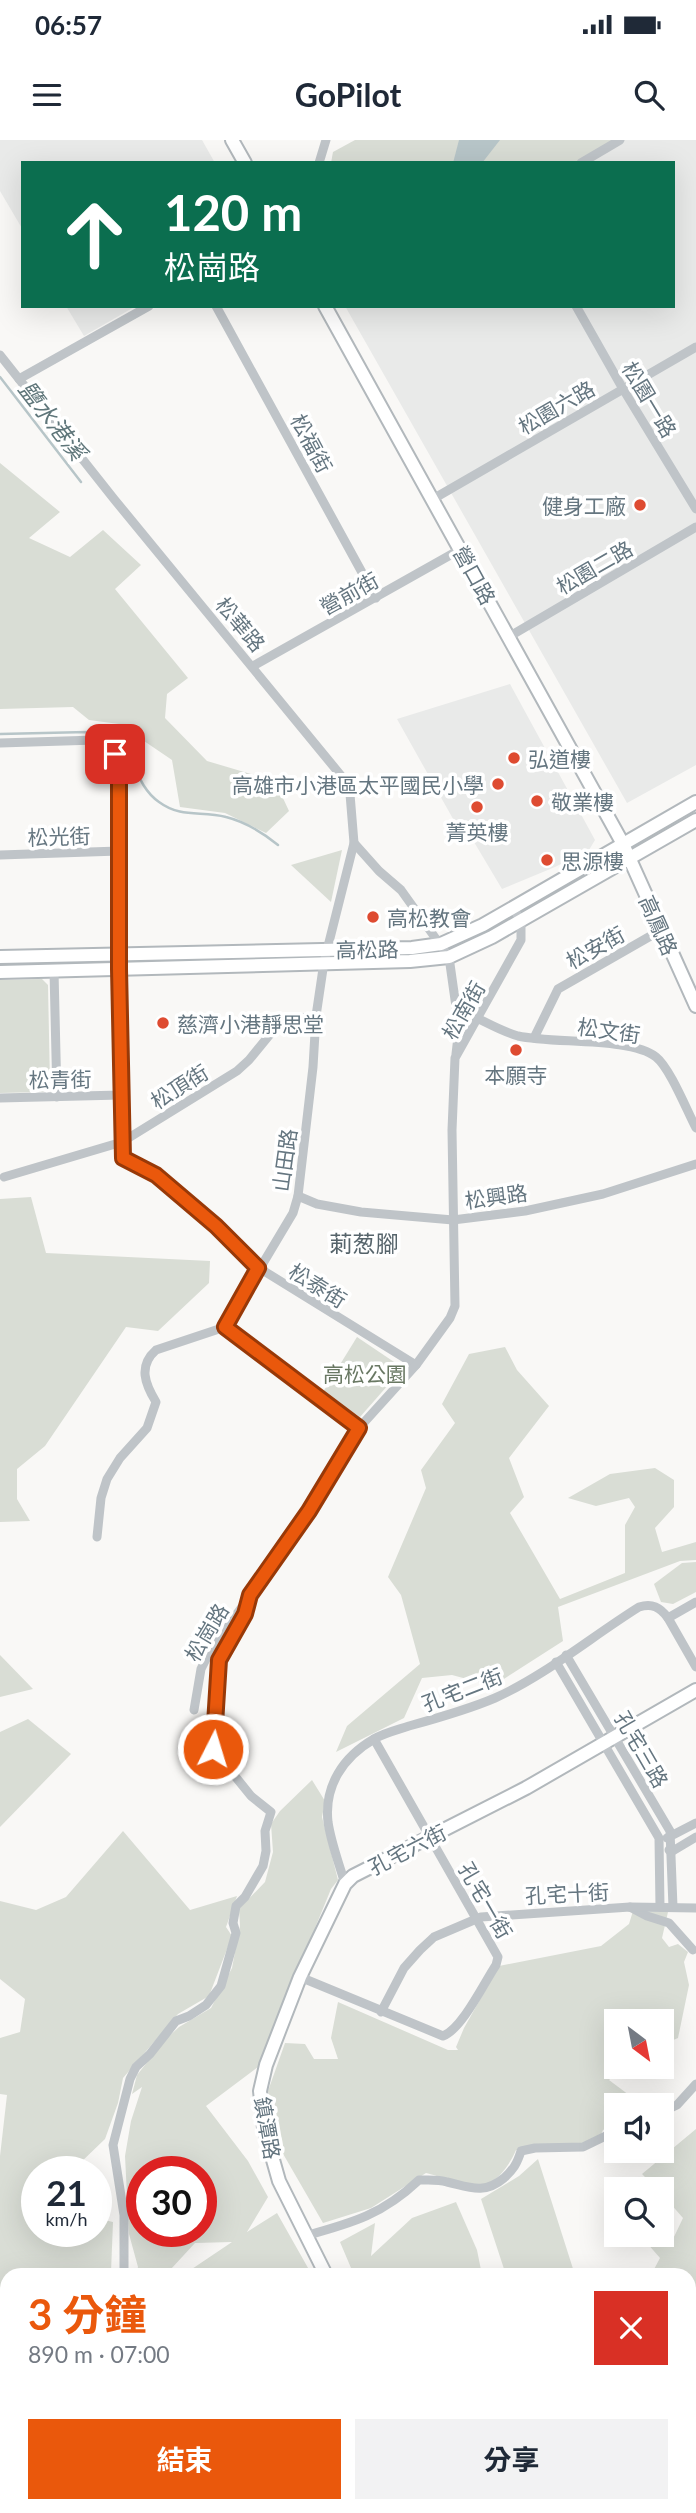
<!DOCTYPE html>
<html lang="zh-TW">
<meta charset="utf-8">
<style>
:root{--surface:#fff;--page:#f2f2f3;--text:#1f2937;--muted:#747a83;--accent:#ea580c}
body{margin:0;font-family:Lato,"Noto Sans TC",sans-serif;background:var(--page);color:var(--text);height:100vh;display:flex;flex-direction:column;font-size:26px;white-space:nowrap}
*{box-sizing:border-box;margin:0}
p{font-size:23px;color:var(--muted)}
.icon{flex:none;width:38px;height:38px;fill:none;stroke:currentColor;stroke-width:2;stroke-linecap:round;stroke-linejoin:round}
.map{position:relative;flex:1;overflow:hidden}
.panel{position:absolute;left:0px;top:2128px;width:696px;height:245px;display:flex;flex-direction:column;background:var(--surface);border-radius:21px 21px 0 0;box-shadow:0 7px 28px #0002}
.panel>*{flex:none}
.top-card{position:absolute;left:21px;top:21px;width:654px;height:147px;border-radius:0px;box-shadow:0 7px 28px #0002;background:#0b6e4f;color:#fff;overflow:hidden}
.needle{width:46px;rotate:148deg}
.tools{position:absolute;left:604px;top:1869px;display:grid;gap:14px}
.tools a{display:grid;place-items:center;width:70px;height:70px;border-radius:0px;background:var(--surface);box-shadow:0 7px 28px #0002;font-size:35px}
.speed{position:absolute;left:21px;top:2016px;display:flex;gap:14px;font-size:35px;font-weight:700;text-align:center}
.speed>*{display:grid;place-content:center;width:91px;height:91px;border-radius:50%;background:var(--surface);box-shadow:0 7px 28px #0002;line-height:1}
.speed small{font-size:18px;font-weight:400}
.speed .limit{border:10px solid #d22;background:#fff;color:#111}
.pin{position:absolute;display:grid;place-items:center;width:60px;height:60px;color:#fff;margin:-30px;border-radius:14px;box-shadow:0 4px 10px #0006}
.me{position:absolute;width:77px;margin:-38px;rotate:5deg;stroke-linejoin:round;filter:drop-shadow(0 0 5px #0008)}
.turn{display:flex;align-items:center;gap:24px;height:147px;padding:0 28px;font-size:32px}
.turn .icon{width:91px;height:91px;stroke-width:2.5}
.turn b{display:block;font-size:49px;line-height:60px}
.round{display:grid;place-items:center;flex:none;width:74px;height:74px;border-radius:0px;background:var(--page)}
.headline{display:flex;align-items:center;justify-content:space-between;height:119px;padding:0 28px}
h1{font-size:42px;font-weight:700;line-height:52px;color:var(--accent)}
.action{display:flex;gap:14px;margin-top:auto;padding:14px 28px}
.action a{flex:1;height:80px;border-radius:0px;background:var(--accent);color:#fff;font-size:28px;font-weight:700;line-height:80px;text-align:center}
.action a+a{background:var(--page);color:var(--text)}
.status{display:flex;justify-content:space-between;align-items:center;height:49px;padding:0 35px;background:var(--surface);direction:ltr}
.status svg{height:19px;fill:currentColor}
header{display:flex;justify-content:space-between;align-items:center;height:91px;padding:0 28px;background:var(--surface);font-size:32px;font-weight:700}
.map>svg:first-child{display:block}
.built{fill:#e9eae9}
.green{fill:#d9ddd5;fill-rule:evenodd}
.water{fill:#b7c5c8}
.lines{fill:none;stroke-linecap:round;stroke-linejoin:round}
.stream{stroke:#b7c5c8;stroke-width:2.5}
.secondary-casing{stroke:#b2b8bc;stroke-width:16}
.street{stroke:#bfc4c8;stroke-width:9}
.secondary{stroke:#fff;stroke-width:12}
.route-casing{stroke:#983908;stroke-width:18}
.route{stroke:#ea580c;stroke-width:12}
.poi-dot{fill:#de4b31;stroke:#fff;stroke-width:2.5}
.labels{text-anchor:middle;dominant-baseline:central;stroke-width:7;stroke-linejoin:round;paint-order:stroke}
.street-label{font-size:21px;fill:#657680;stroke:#fff}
.poi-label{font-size:21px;fill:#657680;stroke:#fff;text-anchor:start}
.park-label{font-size:21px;fill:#697863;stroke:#fff}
.water-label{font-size:23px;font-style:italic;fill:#5f767a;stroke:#fff}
.neighbourhood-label{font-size:23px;fill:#56646b;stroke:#fff}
</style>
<div class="status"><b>06:57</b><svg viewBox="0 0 49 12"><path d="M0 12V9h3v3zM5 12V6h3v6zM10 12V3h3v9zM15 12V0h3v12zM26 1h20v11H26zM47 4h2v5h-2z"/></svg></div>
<header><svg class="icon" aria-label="menu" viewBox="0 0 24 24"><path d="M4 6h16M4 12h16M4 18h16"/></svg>GoPilot<svg class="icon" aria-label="search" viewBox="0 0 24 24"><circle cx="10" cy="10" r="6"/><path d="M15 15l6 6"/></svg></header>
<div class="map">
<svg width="696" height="2373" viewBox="0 0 696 2373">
<rect width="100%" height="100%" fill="#f9f8f6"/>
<!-- built -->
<g class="built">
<polygon points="0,0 202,0 215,23 23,23 23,90 0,51"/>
<polygon points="614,0 696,0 696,625 627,663 345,166 674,166 674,23 576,23"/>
<polygon points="66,166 136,166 84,196"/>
<polygon points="510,544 595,700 589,710 555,727 502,749 474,702 466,702 397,579"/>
</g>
<!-- green -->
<g class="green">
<polygon points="355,0 614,0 576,23 331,23 333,12"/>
<polygon points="0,323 60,372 29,398 70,417 103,390 141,425 115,449 188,538 167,554 165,578 207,621 275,641 289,671 266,693 225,673 180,667 172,620 119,584 89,580 73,567 0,569"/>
<polygon points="342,710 331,762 291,725"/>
<polygon points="42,839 48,845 50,944 43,952 0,953 0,840"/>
<polygon points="31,1057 46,1113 210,1121 209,1143 158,1191 126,1187 45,1306 17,1329 17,1359 30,1381 0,1382 0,1059"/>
<polygon points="357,1197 403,1228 360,1277 323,1252"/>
<polygon points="505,1207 517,1230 549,1266 509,1318 524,1357 510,1373 560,1459 625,1433 625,1385 635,1367 629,1358 596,1366 568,1358 610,1334 655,1328 674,1340 674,1367 655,1388 662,1412 696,1402 696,1420 680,1421 558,1467 563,1501 493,1546 452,1535 422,1538 404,1578 336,1612 347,1586 420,1524 401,1455 388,1437 426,1348 421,1330 455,1283 442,1264 469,1214"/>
<polygon points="696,1422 696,1452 673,1464 661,1462 654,1444 682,1423"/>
<polygon points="0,1515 33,1549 0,1557"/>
<polygon points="28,1579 71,1614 0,1687 0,1592"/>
<path d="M312 1640 325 1661 322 1677 338 1740 331 1749 258 1927 206 1966 248 2021 268 2057 247 2092 277 2073 312 2135H183L232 2102 195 2103 171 2129 176 2135H136L138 2127 129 2094 125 2016 131 1981 142 1947 132 1954 137 1935 165 1900 179 1887 211 1868 232 1828 240 1786 239 1769 265 1742 273 1712 271 1684 280 1671ZM142 2032H201V2091H142Z"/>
<polygon points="123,1691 190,1770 237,1756 226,1787 232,1796 209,1856 178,1874 123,1938 118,1963 105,1999 78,2025 80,2032 37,2032 37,2091 96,2091 96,2078 113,2082 111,2132 109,2135 57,2135 57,2130 49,2135 7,2135 7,2360 2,2373 0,2373 0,2016 7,1955 0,1954 0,1898 20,1892 25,1859 0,1839 0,1761 36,1770 66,1757"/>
<path d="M633 1771 668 1772 662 1798 669 1807 678 1804 688 1812 684 1822 689 1845 678 1898 662 1905V1881H616V1927H623L609 1940 629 1955 624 1965H616V1983L603 1990 600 1997 577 2008 516 2010C511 2022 500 2039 487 2044 476 2048 438 2036 426 2033L371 2068 323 2083 282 2012 268 1951 285 1903 305 1904 314 1919H338L331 1898 338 1862 448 1910H458L456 1907 464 1888 499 1826 601 1806 629 1784Z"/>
<polygon points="696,1989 696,2149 690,2146 690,2135 651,2135 660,2118 640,2095 662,2095 662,2089 673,2099 683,2078 662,2054 662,2049 657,2049 642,2034"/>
<polygon points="538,2019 575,2135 506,2135 481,2059 519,2036"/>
<polygon points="456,2062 477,2110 482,2135 354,2135 340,2102 375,2083 371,2116 412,2078"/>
<polygon points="150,2366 348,2366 345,2373 148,2373"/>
<polygon points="434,2366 677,2366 677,2370 673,2373 497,2373 493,2367 479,2373 440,2373"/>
</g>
<!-- water -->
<polygon class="water" points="459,0 500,0 482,23 453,23"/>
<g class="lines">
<!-- stream -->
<g class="stream">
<polyline points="0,237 81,342"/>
<path d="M0 594 87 592 117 595C136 617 135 645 159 662 182 679 202 670 226 677 246 682 262 692 278 705"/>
</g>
<defs>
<g id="secondary">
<polyline points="232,0 245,23"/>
<polyline points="325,166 623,704 696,866"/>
<polyline points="0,817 412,808 441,804 483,785 696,662"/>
<polyline points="0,832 410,821 449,817 492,797 696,680"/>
<polyline points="326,2135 279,2041 264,1988 260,1951 266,1925 300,1837 345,1744 353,1736 526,1648 696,1550"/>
<polyline points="351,2373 353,2366"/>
</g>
</defs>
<!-- secondary casing -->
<use href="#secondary" class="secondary-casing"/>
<!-- street -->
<g class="street">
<polyline points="319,23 326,0"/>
<polyline points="581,23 620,0"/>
<polyline points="216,166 376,458"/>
<polyline points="576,166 623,249 696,369"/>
<path d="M0 215 114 359 343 638 350 654 354 703 324 822 316 876 313 927 298 1056 293 1073 225 1187 156 1210C138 1226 145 1244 156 1262L147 1288 120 1318 107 1339 101 1358 97 1397"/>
<polyline points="19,239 149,166"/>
<polyline points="433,359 696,207"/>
<polyline points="510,496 696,387"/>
<polyline points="253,526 461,409"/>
<polyline points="0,603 96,600 108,604 119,628 119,829 123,1018 156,1035 216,1086 259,1128 416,1225"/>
<polyline points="354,703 379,731 401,750 449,817 459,888 456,914"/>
<polyline points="0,715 119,711"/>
<polyline points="54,831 57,957"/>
<path d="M479 879C491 885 504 892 518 896 553 904 631 897 656 917 670 928 687 971 696 988"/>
<polyline points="534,898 558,849 661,790"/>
<polyline points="0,958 121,955"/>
<polyline points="4,1037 122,1002 237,931 249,920 281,881 316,876"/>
<polyline points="298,1056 317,1064 361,1072 453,1080 525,1071 603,1054 696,1024"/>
<polyline points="225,1187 359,1288"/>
<polyline points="668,1478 696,1527"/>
<polyline points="566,1515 670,1691 673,1767"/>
<polyline points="556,1522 659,1698 660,1767"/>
<polyline points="194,1570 201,1529 210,1511 279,1416 359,1288 416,1225 450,1178 455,1166 452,990 455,918 521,800 521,781 513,768"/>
<polyline points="667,1698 696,1683"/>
<polyline points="669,1710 671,1712 696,1697"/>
<path d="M345 1744C339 1723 331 1703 328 1682 324 1646 343 1617 374 1599 384 1593 397 1590 409 1586 438 1578 467 1570 495 1558 546 1535 591 1497 639 1467 652 1463 660 1467 668 1478L696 1462"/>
<polyline points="630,1767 647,1776 669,1783 693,1810"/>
<path d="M300 1837 443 1896C462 1889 484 1843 496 1825L498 1817 374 1599"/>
<polyline points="381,1872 404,1828 420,1810 434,1797 481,1777 630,1767 696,1768"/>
<polyline points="662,1972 677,1965 696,1944"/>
<path d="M305 2096C352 2083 382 2075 419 2040 428 2040 438 2039 447 2042 469 2047 484 2055 504 2038 513 2030 517 2024 521 2011L535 2008 583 2007 616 1991"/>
<polyline points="124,2135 124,2075 113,2005 130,1939 136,1927 150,1914 176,1881 189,1876 206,1865 221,1846 236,1793 233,1783 236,1766 245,1757 263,1726 266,1711 265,1691 271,1672 251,1656 213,1609 211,1598 215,1585 219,1520 245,1474 249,1460"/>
<polyline points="0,2281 7,2284"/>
</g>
<!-- secondary -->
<use href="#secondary" class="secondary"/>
</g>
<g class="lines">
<defs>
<polyline id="route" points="115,614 119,628 119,829 123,1018 156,1035 216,1086 258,1128 225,1187 359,1288 309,1371 250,1455 245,1474 219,1520 215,1584 211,1598 213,1609"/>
</defs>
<!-- route casing -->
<use href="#route" class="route-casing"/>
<!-- route -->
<use href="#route" class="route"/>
</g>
<!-- markers -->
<g class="poi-dot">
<circle cx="640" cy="365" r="7"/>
<circle cx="514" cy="618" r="7"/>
<circle cx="498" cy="644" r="7"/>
<circle cx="537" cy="661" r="7"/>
<circle cx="477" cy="667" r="7"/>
<circle cx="547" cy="720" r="7"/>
<circle cx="373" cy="777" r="7"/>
<circle cx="163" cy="883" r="7"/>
<circle cx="516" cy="910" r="7"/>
</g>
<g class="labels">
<!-- street labels -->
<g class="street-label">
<text transform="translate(650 259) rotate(59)">松園一路</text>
<text transform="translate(556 267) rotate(-30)">松園六路</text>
<text transform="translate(312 303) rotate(62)">松福街</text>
<text transform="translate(594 427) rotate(-30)">松園二路</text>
<text transform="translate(475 435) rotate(61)">營口路</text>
<text transform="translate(349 453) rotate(-29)">營前街</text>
<text transform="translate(241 484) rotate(50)">松華路</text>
<text transform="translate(59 696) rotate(-2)">松光街</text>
<text transform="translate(659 785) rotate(66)">高鳳路</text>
<text transform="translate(595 807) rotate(-29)">松安街</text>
<text transform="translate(367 809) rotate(-1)">高松路</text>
<text transform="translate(463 870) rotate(-60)">松南街</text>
<text transform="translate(609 890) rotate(8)">松文街</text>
<text transform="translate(60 939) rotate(-1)">松青街</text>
<text transform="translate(179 946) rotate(-32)">松頂街</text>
<text transform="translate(284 1020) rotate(-82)">山田路</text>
<text transform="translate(496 1056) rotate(-8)">松興路</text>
<text transform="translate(318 1145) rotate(32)">松泰街</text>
<text transform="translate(206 1492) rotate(-59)">松崗路</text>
<text transform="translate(462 1549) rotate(-21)">孔宅二街</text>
<text transform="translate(642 1609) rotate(60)">孔宅三路</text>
<text transform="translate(407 1709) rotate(-27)">孔宅六街</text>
<text transform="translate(567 1753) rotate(-3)">孔宅十街</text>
<text transform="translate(486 1760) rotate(60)">孔宅一街</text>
<text transform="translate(268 1988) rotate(80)">鎮潭路</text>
</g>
<!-- poi labels -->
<g class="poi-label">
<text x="626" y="365" text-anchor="end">健身工廠</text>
<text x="528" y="618">弘道樓</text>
<text x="484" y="644" text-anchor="end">高雄市小港區太平國民小學</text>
<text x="551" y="661">敬業樓</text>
<text x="477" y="691" text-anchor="middle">菁英樓</text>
<text x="561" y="720">思源樓</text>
<text x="387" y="777">高松教會</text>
<text x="177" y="883">慈濟小港靜思堂</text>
<text x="516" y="934" text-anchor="middle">本願寺</text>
</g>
<!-- park labels -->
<g class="park-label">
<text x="365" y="1233">高松公園</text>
</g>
<!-- water labels -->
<g class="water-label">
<text transform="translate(53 280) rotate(52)">鹽水港溪</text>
</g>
<!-- neighbourhood labels -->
<g class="neighbourhood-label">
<text x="364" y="1103">莿葱腳</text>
</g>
</g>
</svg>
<div class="tools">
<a><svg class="needle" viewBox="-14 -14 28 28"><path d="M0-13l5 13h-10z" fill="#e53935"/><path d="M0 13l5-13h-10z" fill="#747a83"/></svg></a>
<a><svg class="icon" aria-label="sound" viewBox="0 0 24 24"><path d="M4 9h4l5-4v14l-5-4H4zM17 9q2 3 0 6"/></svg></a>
<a><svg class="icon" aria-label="search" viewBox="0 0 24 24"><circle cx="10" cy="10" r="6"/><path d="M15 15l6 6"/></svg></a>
</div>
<div class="speed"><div>21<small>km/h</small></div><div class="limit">30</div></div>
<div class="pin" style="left:115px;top:614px;background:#d93025"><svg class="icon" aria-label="arrive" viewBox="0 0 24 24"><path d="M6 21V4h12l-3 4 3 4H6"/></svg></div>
<svg class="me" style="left:213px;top:1609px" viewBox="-20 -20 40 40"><circle r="17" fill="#ea580c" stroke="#fff" stroke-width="3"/><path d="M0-11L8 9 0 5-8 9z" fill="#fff"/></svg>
<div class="top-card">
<div class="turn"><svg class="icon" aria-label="ahead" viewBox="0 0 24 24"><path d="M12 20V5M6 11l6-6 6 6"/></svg><div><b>120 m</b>松崗路</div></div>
</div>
<section class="panel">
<div class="headline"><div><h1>3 分鐘</h1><p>890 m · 07:00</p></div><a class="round" style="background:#d93025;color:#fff"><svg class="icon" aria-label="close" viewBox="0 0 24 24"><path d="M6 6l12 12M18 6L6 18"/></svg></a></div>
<div class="action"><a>結束</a><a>分享</a></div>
</section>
</div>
